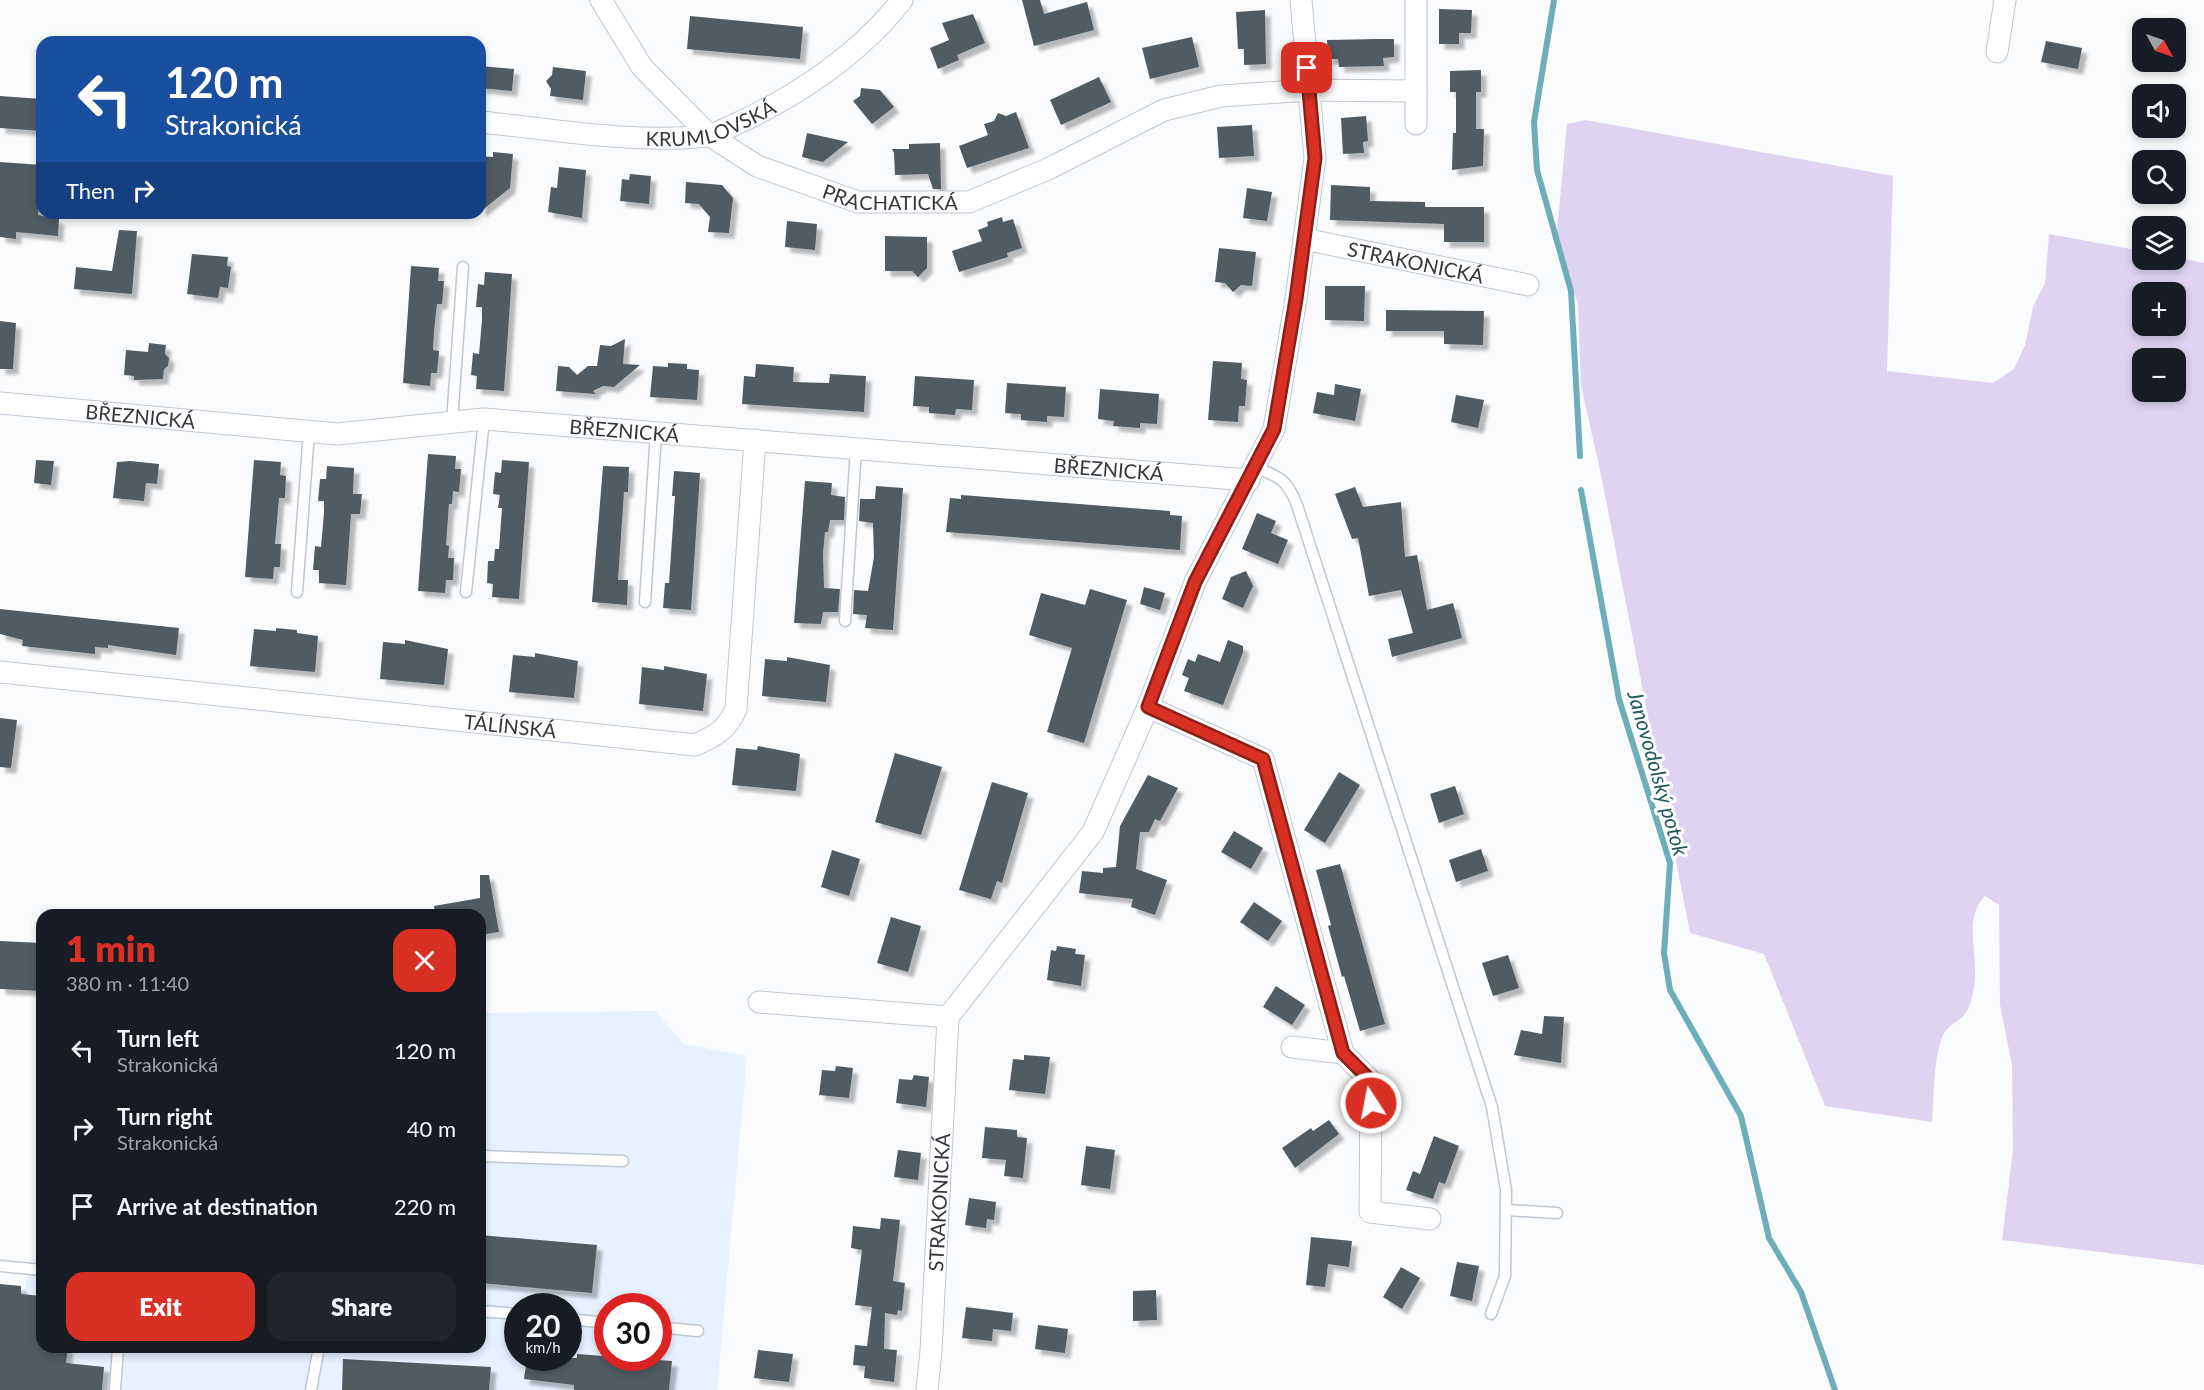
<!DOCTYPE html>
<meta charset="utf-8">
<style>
:root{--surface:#171b24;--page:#20242c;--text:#f1f3f6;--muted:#9ea1a6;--accent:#d93025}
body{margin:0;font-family:Lato,sans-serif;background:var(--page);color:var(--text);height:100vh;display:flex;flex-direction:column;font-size:22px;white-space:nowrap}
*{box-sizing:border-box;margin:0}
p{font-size:20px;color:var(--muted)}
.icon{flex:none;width:33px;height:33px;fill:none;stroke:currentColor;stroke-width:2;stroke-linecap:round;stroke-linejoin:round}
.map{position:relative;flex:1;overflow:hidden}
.panel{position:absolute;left:36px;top:909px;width:450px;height:444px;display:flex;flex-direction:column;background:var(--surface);border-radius:18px;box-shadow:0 3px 9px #0003}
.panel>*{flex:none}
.top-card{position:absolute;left:36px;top:36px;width:450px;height:183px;border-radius:18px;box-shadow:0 3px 9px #0003;background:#1a4fa0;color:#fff;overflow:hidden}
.needle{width:39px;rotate:130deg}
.controls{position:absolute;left:2132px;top:18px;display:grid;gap:12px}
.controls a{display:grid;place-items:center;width:54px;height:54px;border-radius:12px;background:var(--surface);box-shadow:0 3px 9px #0003;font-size:30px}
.speed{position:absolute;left:504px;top:1293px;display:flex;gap:12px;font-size:30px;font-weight:700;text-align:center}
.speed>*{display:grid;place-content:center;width:78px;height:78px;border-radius:50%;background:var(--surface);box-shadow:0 3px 9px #0003;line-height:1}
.speed small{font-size:15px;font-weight:400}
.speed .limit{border:9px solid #d22;background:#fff;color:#111}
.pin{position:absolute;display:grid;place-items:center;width:51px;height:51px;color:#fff;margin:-26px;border-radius:12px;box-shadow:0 3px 9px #0006}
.me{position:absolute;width:66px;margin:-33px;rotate:349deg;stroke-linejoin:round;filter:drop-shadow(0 0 4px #0008)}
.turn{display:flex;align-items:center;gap:21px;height:126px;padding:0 30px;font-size:27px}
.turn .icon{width:78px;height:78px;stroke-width:2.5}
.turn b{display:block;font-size:42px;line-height:51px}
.then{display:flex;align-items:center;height:57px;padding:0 30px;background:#0003;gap:12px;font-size:22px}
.round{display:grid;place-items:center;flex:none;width:63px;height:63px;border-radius:18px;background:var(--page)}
.overview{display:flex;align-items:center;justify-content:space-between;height:102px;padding:0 30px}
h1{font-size:36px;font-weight:800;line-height:45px;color:var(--accent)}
.action{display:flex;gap:12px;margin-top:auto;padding:12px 30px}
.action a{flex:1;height:69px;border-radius:18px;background:var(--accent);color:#fff;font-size:24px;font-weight:800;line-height:69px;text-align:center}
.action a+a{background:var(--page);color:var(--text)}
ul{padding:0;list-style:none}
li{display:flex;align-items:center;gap:18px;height:78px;padding:0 30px}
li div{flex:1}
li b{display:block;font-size:22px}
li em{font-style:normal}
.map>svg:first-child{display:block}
.built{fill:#e7f1ff;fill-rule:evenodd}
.green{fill:#ded4f2;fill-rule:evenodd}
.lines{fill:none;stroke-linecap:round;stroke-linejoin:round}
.stream{stroke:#6eadba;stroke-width:6}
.building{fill:#515c62;filter:url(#shadow)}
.service-casing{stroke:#bfc7d1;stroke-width:13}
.minor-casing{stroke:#bfc7d1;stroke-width:23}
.service{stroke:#fff;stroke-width:10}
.minor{stroke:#fff;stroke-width:21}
.route-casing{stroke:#8d1f18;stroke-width:15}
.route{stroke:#d93025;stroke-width:10}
.labels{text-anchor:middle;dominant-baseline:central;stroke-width:6;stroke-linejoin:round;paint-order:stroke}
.street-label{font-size:20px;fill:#34373b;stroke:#fff}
.water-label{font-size:21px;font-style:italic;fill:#205761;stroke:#fff}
</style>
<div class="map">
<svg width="2204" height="1390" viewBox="0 0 2204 1390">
<defs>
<filter id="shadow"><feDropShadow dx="5.5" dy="5.5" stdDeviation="1.5" flood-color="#0004"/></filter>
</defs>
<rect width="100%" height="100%" fill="#fafbfd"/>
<!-- built -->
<path class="built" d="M655 1011 684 1044 747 1056 717 1390H14L25 1287 31 1260H42V1347H480V1013ZM518 1306H568V1358H518ZM608 1306H658V1358H608Z"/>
<!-- green -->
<path class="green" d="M1586 120 1893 176 1887 371 1993 383 2014 369 2025 345 2033 307 2045 283 2049 234 2142 251V260L2175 257 2204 263V1265L2002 1240 2013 1150 2012 1065 2000 1005 1999 905 1985 896C1964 916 1977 952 1975 978 1974 990 1972 1004 1965 1014 1956 1025 1945 1024 1940 1044 1933 1069 1934 1097 1932 1122L1825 1106 1764 954 1690 933 1601 475 1581 386 1578 303 1562 257 1557 231 1567 124ZM2142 292H2175V326H2142ZM2142 358H2175V392H2142Z"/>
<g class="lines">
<!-- stream -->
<g class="stream">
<polyline points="1554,0 1534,122 1537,170 1571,291 1580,456"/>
<polyline points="1581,490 1619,699 1670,863 1664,953 1670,990 1741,1116 1769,1238 1801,1292 1835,1390"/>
</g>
</g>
<!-- building -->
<g class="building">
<polygon points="1022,0 1040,0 1044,14 1087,2 1094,30 1034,46"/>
<polygon points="1439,9 1472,10 1471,33 1459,33 1459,44 1439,44"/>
<polygon points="1265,10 1266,64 1244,65 1244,49 1238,49 1236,12"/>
<polygon points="973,14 985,43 957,55 959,60 938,69 930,48 949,40 942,23"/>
<polygon points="690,16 803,27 800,59 687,49"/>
<polygon points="1192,37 1199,67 1150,79 1142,48"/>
<polygon points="1376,39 1394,39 1394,57 1383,58 1384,66 1339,67 1338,59 1328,59 1327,40"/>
<polygon points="2046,41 2082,48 2078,69 2041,62"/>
<polygon points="480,66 514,69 512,91 480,88"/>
<polygon points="553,67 586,71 583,100 550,96 551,89 546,81 552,75"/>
<polygon points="1481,70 1481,92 1476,92 1476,129 1484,129 1483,166 1452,170 1453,133 1456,133 1456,92 1450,92 1450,71"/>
<polygon points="1099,77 1111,102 1061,125 1050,100"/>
<polygon points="861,88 880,90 894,107 872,124 853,101 860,96"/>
<polygon points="0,96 42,99 42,131 0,128"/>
<polygon points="1016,112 1029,148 967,168 959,146 988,135 984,124 994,121 998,113 1006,116"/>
<polygon points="1366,116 1368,141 1363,142 1364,153 1343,154 1341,118"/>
<polygon points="1252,125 1254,156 1219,158 1217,127"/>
<polygon points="807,133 848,142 823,162 802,157"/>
<polygon points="940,143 941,189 933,189 928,174 895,175 894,153 892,149 909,149 909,144"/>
<polygon points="493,152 513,154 510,188 480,212 480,156 493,157"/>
<polygon points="0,162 42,165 38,215 59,219 58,236 16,232 16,239 0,237"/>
<polygon points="559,167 586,170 582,218 548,212 551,187 557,188"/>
<polygon points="630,174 651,176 649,204 620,201 622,179 629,180"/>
<polygon points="686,182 722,185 733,198 729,233 708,232 710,217 699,204 685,203"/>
<polygon points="1331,185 1370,187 1370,201 1425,202 1425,207 1484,207 1484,242 1444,242 1444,224 1330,220"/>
<polygon points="1247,188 1272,192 1267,221 1243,218"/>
<polygon points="1002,217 1003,222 1013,219 1022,248 1007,253 1008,257 959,272 952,251 982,241 978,230 988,226 987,222"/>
<polygon points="787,221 817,224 815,250 785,247"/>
<polygon points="119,230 137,231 132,294 74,289 76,267 112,271"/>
<polygon points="885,236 927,237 927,268 918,277 912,271 885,271"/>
<polygon points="1219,248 1256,252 1252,286 1241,285 1233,292 1225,283 1215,282"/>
<polygon points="192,254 228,257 227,266 231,267 228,288 220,287 218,298 187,294"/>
<polygon points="411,266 439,268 438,281 444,281 442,304 437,304 434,331 433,350 439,351 437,373 431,373 430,386 403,383"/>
<polygon points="485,272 512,274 504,391 476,389 477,376 471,375 473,353 479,354 482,320 482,307 476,307 478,284 484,285"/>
<polygon points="1325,286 1365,286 1364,321 1325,320"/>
<polygon points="1386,310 1484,311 1483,345 1444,344 1444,331 1386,331"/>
<polygon points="0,321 16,323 13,369 0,369"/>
<polygon points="625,339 623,364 640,365 614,387 603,386 593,391 596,394 556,391 558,366 569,367 577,375 588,366 597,366 600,345 611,346"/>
<polygon points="149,343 166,345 165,354 169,358 168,366 164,369 163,379 134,380 134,376 124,375 126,350 148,352"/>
<polygon points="1213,361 1242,363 1241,379 1247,380 1245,406 1239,406 1238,422 1208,420"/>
<polygon points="668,363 687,364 687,369 699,370 697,400 650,397 653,366 668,367"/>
<polygon points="756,364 794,367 793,382 829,383 830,374 866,376 864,412 742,404 744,376 755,377"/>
<polygon points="915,376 974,380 972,410 956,409 955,415 929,413 929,407 913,406"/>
<polygon points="1007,383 1066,387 1064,417 1047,416 1047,422 1021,420 1021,414 1005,413"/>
<polygon points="1335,384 1361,389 1355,421 1313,413 1317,392 1334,395"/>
<polygon points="1100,389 1159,394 1157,424 1140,423 1140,428 1127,427 1113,426 1114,421 1098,419"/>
<polygon points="1456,395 1484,400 1478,428 1451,422"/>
<polygon points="428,454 456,456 455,469 461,469 459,492 453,491 452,504 449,504 446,545 449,546 448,558 454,558 453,580 446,580 445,593 418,591"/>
<polygon points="36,460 54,461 51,485 34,483"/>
<polygon points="254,460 281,462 280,475 286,476 285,498 279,498 276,532 275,544 281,544 280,567 274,567 273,579 245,577"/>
<polygon points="502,460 529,462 519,599 492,597 493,584 487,583 488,561 494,561 495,549 499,549 502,508 498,508 500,495 493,494 495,472 501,473"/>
<polygon points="130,461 159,464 157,484 146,483 144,501 113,498 117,462"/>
<polygon points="327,466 354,468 353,494 362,494 360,514 351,514 346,585 319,583 319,570 313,570 315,546 321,547 324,513 324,501 318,501 320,479 326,479"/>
<polygon points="603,466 629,467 628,492 624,492 618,580 628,580 627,605 592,602"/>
<polygon points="674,471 700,473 691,610 663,608 665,583 669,583 675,496 672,496"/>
<polygon points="805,481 832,483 831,495 845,497 844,520 830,520 828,532 825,532 823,553 824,588 840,589 838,612 823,612 821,624 794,623"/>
<polygon points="876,486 903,488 893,630 865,628 867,615 853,614 854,590 868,591 874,557 873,523 859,521 860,499 875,499"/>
<polygon points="1355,487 1363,507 1401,502 1405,557 1417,555 1427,610 1453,603 1462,638 1392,657 1388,639 1413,633 1401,590 1369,596 1358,538 1352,539 1335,494"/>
<polygon points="961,495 1170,511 1170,515 1182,516 1180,550 946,532 950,498 961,499"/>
<polygon points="1257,513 1276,521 1271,533 1288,540 1278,564 1242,549"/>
<polygon points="1246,571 1253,586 1243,608 1222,599 1231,577"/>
<polygon points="1144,587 1165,593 1160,610 1140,604"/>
<polygon points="1090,589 1127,600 1084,743 1047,732 1072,648 1029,635 1041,593 1085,605"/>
<polygon points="0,609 179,628 176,655 108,645 108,648 95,647 95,654 22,646 23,640 0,634"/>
<polygon points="276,628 297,630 297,633 318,636 315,672 250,666 254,629 276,631"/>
<polygon points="405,640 448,649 444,685 380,679 383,642 405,644"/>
<polygon points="1228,640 1243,646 1243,652 1223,705 1184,691 1189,678 1182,675 1188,659 1195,662 1198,654 1220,662"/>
<polygon points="535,653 578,661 574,698 509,692 513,655 535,657"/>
<polygon points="787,657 830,665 826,702 762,696 765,659 787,661"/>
<polygon points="664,666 707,674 703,711 639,704 642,667 664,670"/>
<polygon points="0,718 17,720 11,768 0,767"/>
<polygon points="758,746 800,754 796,791 732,785 736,748 757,750"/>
<polygon points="895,753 942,767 921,835 875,822"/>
<polygon points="1339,772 1360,785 1325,843 1304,830"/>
<polygon points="1148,775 1178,788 1160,821 1155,819 1149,832 1140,832 1136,869 1167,880 1155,915 1131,907 1133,899 1079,893 1082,871 1103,873 1103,868 1116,867 1120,826"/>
<polygon points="992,782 1028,793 1002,883 997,881 991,899 959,890"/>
<polygon points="1455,786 1464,814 1439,823 1430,794"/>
<polygon points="1234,831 1263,848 1251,869 1221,852"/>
<polygon points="1481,849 1488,871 1456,882 1449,860"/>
<polygon points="832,850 860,859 849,896 821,887"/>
<polygon points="1340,864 1385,1024 1360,1031 1344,976 1342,977 1328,926 1331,925 1316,870"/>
<polygon points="480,875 489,875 499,932 480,935 480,915 435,915 434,906 480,898"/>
<polygon points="1254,902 1282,921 1268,941 1240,922"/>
<polygon points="891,917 921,926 908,972 877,963"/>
<polygon points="0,941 42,943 42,991 0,989"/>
<polygon points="1057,946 1076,949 1075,954 1085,955 1081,986 1047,980 1051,950 1056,951"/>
<polygon points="1508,955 1519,988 1493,996 1482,963"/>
<polygon points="1276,986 1305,1005 1292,1025 1263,1007"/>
<polygon points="1544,1016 1564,1017 1561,1063 1514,1055 1521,1030 1542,1034"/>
<polygon points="1024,1055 1050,1057 1045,1094 1009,1090 1013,1059 1024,1060"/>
<polygon points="836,1066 853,1068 849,1098 819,1095 822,1070 835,1071"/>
<polygon points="914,1075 929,1077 926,1107 896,1103 899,1079 912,1080"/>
<polygon points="1329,1120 1339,1134 1295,1168 1282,1148 1311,1128 1313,1131"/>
<polygon points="985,1127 1017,1130 1017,1137 1027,1138 1023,1178 1004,1176 1006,1160 982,1158"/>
<polygon points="1434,1136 1459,1146 1445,1184 1439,1182 1433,1199 1406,1190 1413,1171 1420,1174"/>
<polygon points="1086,1146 1115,1150 1110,1189 1081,1185"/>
<polygon points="898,1150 921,1153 918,1180 894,1177"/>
<polygon points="969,1198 996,1202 994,1220 987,1219 986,1228 965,1225"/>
<polygon points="881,1218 900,1220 893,1281 905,1283 902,1311 898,1310 897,1315 885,1313 884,1349 897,1350 894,1382 864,1378 865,1366 853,1365 855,1345 867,1346 872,1307 855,1305 862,1250 851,1248 853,1226 880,1229"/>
<polygon points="480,1235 597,1245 592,1293 480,1283"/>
<polygon points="1311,1237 1352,1241 1349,1267 1328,1264 1325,1287 1306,1285"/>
<polygon points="1457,1262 1479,1266 1472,1301 1450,1296"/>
<polygon points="1401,1267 1420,1278 1402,1309 1383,1297"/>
<polygon points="0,1284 21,1286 21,1294 42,1296 42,1347 68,1347 66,1363 104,1367 102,1390 0,1390"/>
<polygon points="1156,1290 1157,1320 1133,1321 1133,1291"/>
<polygon points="966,1307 1013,1313 1011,1331 993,1329 992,1341 962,1338"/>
<polygon points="1038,1325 1068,1329 1065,1353 1035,1349"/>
<polygon points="758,1350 793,1354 789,1382 754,1378"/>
<polygon points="577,1354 672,1361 669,1390 574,1390 574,1385 524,1379 527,1358 577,1358"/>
<polygon points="343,1359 491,1367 489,1390 342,1390"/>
</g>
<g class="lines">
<defs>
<g id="service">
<polyline points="452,422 463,267"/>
<path d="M1255 467C1279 477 1287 479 1297 505L1492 1107 1506 1190 1505 1276 1491 1314"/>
<polyline points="297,592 309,432"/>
<polyline points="466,592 484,419"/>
<polyline points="645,602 656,432"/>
<polyline points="845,621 856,448"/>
<polyline points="480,1156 623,1161"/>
<polyline points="1506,1210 1557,1213"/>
<polyline points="0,1266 42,1270"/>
<polyline points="480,1311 518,1314"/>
<polyline points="568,1319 608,1323"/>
<polyline points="658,1327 698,1331"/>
<polyline points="115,1390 118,1347"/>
<polyline points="311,1390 319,1347"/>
</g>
<g id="minor">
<path id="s1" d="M601 0 642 67 709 135 757 166 858 202H969L1048 169 1164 110 1221 96 1309 90 1416 91"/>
<polyline points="1416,0 1416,124"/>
<polyline points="1997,52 2005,0"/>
<path id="s2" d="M480 122C553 129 634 144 706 136 716 134 727 128 736 124 797 96 860 54 902 0"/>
<path id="s3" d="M1304 239 1528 285"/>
<path id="s4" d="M0 403 337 434 484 419 1249 480"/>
<path id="s5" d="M0 672 695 745C715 736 727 730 736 709L755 440"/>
<polyline points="1148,707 1263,759 1343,1053 1371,1081 1370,1212 1430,1219"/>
<polyline points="759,1002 948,1017"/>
<polyline points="1292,1047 1343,1053"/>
<path id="s6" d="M927 1390 931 1351 948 1017 1093 832 1148 707 1195 582 1274 429 1296 299 1315 158 1301 0"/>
</g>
</defs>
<!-- service casing -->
<use href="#service" class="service-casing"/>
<!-- minor casing -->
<use href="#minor" class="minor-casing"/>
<!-- service -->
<use href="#service" class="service"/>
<!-- minor -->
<use href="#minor" class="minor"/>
</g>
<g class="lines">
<defs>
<polyline id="route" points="1307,68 1315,158 1296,299 1274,429 1195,582 1148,707 1263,759 1343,1053 1371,1081 1371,1103"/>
</defs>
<!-- route casing -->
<use href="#route" class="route-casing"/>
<!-- route -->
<use href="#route" class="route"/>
</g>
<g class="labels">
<!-- street labels -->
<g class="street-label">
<text stroke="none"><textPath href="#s2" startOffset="234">KRUMLOVSKÁ</textPath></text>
<text stroke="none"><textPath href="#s1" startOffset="370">PRACHATICKÁ</textPath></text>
<text stroke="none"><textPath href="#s3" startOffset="114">STRAKONICKÁ</textPath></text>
<text stroke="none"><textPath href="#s4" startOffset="141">BŘEZNICKÁ</textPath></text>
<text stroke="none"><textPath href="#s4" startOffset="627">BŘEZNICKÁ</textPath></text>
<text stroke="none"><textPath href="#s4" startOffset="1113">BŘEZNICKÁ</textPath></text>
<text stroke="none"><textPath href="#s5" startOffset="513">TÁLÍNSKÁ</textPath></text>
<text stroke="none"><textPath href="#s6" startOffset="188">STRAKONICKÁ</textPath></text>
</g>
<!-- water labels -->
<g class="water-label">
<text transform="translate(1659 773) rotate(74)">Janovodolský potok</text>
</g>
</g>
</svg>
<div class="controls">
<a><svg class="needle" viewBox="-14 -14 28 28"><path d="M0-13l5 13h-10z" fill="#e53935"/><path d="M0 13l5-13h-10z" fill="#9ea1a6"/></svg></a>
<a><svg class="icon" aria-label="sound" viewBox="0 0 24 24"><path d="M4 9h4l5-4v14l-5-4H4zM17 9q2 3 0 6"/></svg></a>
<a><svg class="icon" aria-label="search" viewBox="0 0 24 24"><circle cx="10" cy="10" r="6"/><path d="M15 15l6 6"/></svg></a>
<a><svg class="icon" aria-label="layers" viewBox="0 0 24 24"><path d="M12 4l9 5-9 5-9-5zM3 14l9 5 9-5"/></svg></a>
<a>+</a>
<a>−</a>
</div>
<div class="speed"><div>20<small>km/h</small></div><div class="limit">30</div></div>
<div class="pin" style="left:1307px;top:68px;background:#d93025"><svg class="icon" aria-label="arrive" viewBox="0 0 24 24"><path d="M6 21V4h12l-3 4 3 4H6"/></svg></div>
<svg class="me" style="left:1371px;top:1103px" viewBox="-20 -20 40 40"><circle r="17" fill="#d93025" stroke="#fff" stroke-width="3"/><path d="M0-11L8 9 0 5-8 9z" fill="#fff"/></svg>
<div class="top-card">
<div class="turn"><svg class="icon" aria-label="left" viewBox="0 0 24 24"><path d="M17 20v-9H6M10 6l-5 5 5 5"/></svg><div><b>120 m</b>Strakonická</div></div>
<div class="then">Then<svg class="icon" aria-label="right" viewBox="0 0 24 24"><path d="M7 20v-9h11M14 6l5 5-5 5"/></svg></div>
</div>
<section class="panel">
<div class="overview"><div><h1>1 min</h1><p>380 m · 11:40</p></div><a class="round" style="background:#d93025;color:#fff"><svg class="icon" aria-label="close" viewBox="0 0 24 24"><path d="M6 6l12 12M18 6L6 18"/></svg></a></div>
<ul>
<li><svg class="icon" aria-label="left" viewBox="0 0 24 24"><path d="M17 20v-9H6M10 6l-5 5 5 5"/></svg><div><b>Turn left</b><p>Strakonická</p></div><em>120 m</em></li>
<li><svg class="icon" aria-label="right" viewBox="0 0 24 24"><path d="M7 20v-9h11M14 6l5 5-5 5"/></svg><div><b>Turn right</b><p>Strakonická</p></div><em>40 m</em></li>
<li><svg class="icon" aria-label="arrive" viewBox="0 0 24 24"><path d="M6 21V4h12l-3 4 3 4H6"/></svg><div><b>Arrive at destination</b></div><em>220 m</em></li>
</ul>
<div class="action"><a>Exit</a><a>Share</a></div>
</section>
</div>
